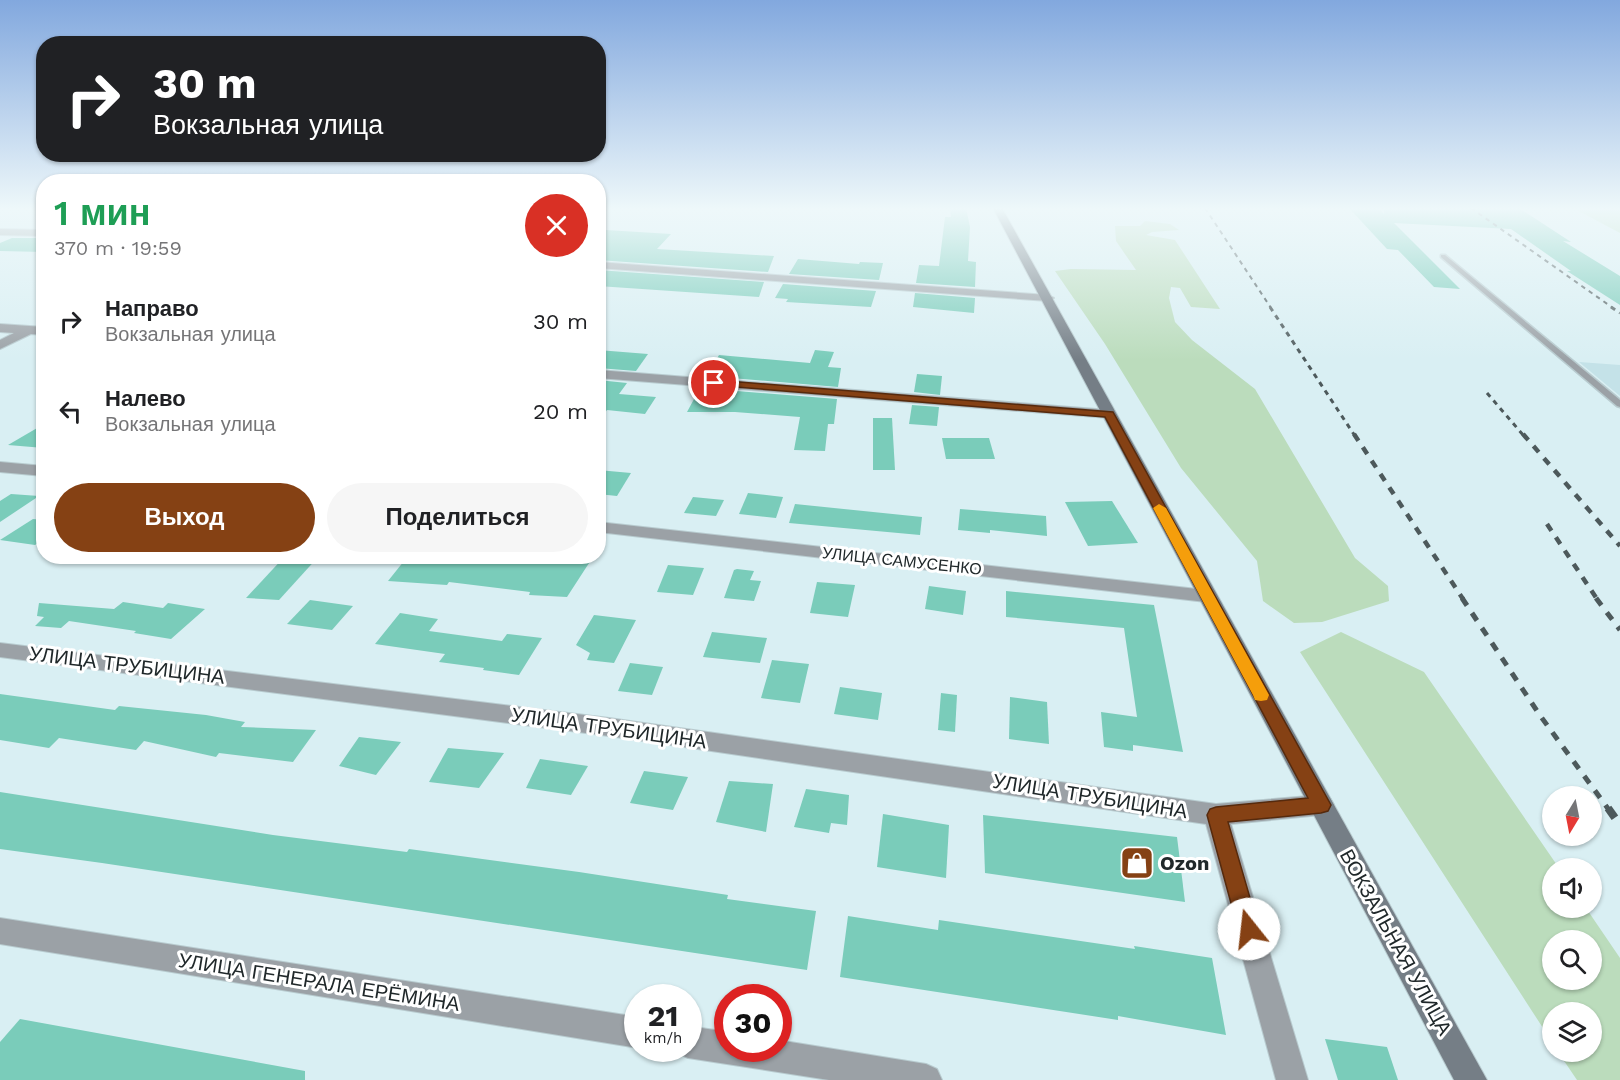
<!DOCTYPE html>
<html lang="ru">
<meta charset="utf-8">
<style>
:root{--surface:#fff;--page:#f6f6f6;--text:#202124;--muted:#757577;--accent:#854114}
body{margin:0;font-family:"Work Sans",sans-serif;background:var(--page);color:var(--text);height:100vh;display:flex;flex-direction:column;font-size:22px;white-space:nowrap}
*{box-sizing:border-box;margin:0}
p{font-size:20px;color:var(--muted)}
.icon{flex:none;width:33px;height:33px;fill:none;stroke:currentColor;stroke-width:2;stroke-linecap:round;stroke-linejoin:round}
.map{position:relative;flex:1;overflow:hidden}
.panel{position:absolute;left:36px;top:174px;width:570px;height:390px;display:flex;flex-direction:column;background:var(--surface);border-radius:24px;box-shadow:0 2px 4px #0004}
.panel>*{flex:none}
.hud{position:absolute;left:36px;top:36px;width:570px;height:126px;border-radius:24px;box-shadow:0 2px 4px #0004;background:#202124;color:#fff;overflow:hidden}
.needle{width:39px;rotate:190deg}
.buttons{position:absolute;left:1542px;top:786px;display:grid;gap:12px}
.buttons a{display:grid;place-items:center;width:60px;height:60px;border-radius:50%;background:var(--surface);box-shadow:0 2px 4px #0004;font-size:30px}
.speed{position:absolute;left:624px;top:984px;display:flex;gap:12px;font-size:30px;font-weight:700;text-align:center}
.speed>*{display:grid;place-content:center;width:78px;height:78px;border-radius:50%;background:var(--surface);box-shadow:0 2px 4px #0004;line-height:1}
.speed small{font-size:15px;font-weight:400}
.speed .limit{border:9px solid #d22;background:#fff;color:#111}
.pin{position:absolute;display:grid;place-items:center;width:51px;height:51px;color:#fff;margin:-26px;border:3px solid #fff;border-radius:50%;box-shadow:0 2px 6px #0007}
.me{position:absolute;width:66px;margin:-33px;rotate:344deg;stroke-linejoin:round;filter:drop-shadow(0 0 4px #0008)}
.turn{display:flex;align-items:center;gap:21px;height:126px;padding:0 18px;font-size:27px}
.turn .icon{width:78px;height:78px;stroke-width:2.5}
.turn b{display:block;font-size:42px;line-height:51px}
.round{display:grid;place-items:center;flex:none;width:63px;height:63px;border-radius:32px;background:var(--page)}
.overview{display:flex;align-items:center;justify-content:space-between;height:102px;padding:0 18px}
h1{font-size:36px;font-weight:600;line-height:45px;color:#1e9e55}
.primary-button{display:flex;gap:12px;margin-top:auto;padding:12px 18px}
.primary-button a{flex:1;height:69px;border-radius:36px;background:var(--accent);color:#fff;font-size:24px;font-weight:600;line-height:69px;text-align:center}
.primary-button a+a{background:var(--page);color:var(--text)}
ul{padding:0;list-style:none}
li{display:flex;align-items:center;gap:18px;height:90px;padding:0 18px}
li div{flex:1}
li b{display:block;font-size:22px}
li em{font-style:normal}
.map>svg:first-child{display:block}
.built{fill:#c4e2e8}
.green{fill:#bbdcbc;fill-rule:evenodd}
.building{fill:#7accba}
.lines{fill:none;stroke-linecap:round;stroke-linejoin:round}
.lane-casing{stroke:#b8cbcf;stroke-width:3}
.street-casing{stroke:#b8cbcf;stroke-width:2}
.secondary-casing{stroke:#b8cbcf;stroke-width:2}
.lane{fill:#9ba1a6;fill-rule:evenodd}
.street{fill:#9ba1a6;fill-rule:evenodd}
.secondary{fill:#757e86;fill-rule:evenodd}
.rail-far4{stroke:#4d595b;stroke-width:2;stroke-dasharray:4.5 4.5;stroke-linecap:butt}
.rail-far3{stroke:#4d595b;stroke-width:3;stroke-dasharray:5 5;stroke-linecap:butt}
.rail-far2{stroke:#4d595b;stroke-width:4.5;stroke-dasharray:8 8;stroke-linecap:butt}
.rail-far1{stroke:#4d595b;stroke-width:5;stroke-dasharray:9 9;stroke-linecap:butt}
.rail{stroke:#4d595b;stroke-width:8;stroke-dasharray:12 12;stroke-linecap:butt}
.route{fill:#854114;stroke:#562a0d;stroke-width:1.5}
.slow{fill:#f59e0b}
.labels{text-anchor:middle;dominant-baseline:central;stroke-width:6;stroke-linejoin:round;paint-order:stroke}
.street-label{font-size:16px;fill:#20282a;stroke:#fff}
.near-street-label{font-size:20px;fill:#20282a;stroke:#fff}
.near-poi-label{font-size:20px;font-weight:bold;fill:#20282a;stroke:#fff;text-anchor:start}
</style>
<div class="map">
<svg width="1620" height="1080" viewBox="0 0 1620 1080">
<rect width="100%" height="100%" fill="#d9eff3"/>
<!-- built -->
<polygon class="built" points="1579,362 1620,365 1620,396"/>
<!-- green -->
<g class="green">
<polygon points="1573,208 1620,208 1620,233"/>
<polygon points="1145,221 1170,224 1179,230 1152,232 1146,235 1175,240 1220,309 1191,307 1180,288 1171,287 1169,298 1175,322 1192,340 1255,389 1355,558 1388,586 1389,601 1322,622 1294,623 1263,601 1257,561 1181,468 1105,344 1055,271 1071,269 1136,270 1116,241 1115,226 1140,226"/>
<path d="M1341 632 1424 672 1559 868H1552V908H1586L1620 958V1080H1577L1558 1052H1592V1012H1552V1042L1300 652ZM1552 940H1592V980H1552Z"/>
</g>
<!-- building -->
<g class="building">
<polygon points="950,208 966,208 970,227 968,261 976,262 975,287 916,283 919,265 939,266 945,217 951,217"/>
<polygon points="1349,208 1378,208 1384,214 1384,208 1519,208 1571,242 1563,241 1620,276 1620,305 1567,271 1571,271 1511,229 1394,223 1460,289 1434,287 1398,250 1387,249"/>
<polygon points="606,230 671,234 657,249 774,256 768,272 598,260 598,236"/>
<polygon points="12,238 44,238 44,252 0,251 0,243"/>
<polygon points="798,259 859,264 860,262 883,263 879,280 789,274"/>
<polygon points="598,270 764,282 759,297 598,286"/>
<polygon points="783,284 876,291 871,307 786,302 788,299 775,298"/>
<polygon points="915,293 975,298 974,313 913,307"/>
<polygon points="598,350 648,354 636,371 598,368"/>
<polygon points="815,350 834,352 828,367 841,368 838,387 707,376 719,355 810,363"/>
<polygon points="917,374 942,376 940,395 914,392"/>
<polygon points="598,380 627,383 619,394 656,397 645,414 607,410 598,422"/>
<polygon points="700,388 837,399 834,424 828,424 825,451 794,450 800,417 735,412 687,412"/>
<polygon points="912,405 939,407 937,426 909,424"/>
<polygon points="873,418 892,418 895,470 873,470"/>
<polygon points="44,424 44,448 8,445"/>
<polygon points="942,438 989,438 995,459 946,459"/>
<polygon points="598,470 631,473 617,496 598,494"/>
<polygon points="748,493 783,497 776,518 739,514"/>
<polygon points="11,494 39,496 0,522 0,501"/>
<polygon points="693,497 724,500 716,516 684,513"/>
<polygon points="1112,501 1138,543 1088,546 1065,502"/>
<polygon points="795,504 922,517 920,535 789,523"/>
<polygon points="960,509 1046,516 1047,536 990,530 990,533 958,530"/>
<polygon points="33,519 44,520 44,539 35,545 0,540"/>
<polygon points="285,556 319,556 279,600 246,598"/>
<polygon points="408,556 526,556 591,560 567,597 529,595 530,592 449,582 447,585 388,581"/>
<polygon points="668,565 704,568 693,595 657,592"/>
<polygon points="737,569 754,571 750,580 761,581 754,601 724,598 734,570"/>
<polygon points="817,582 855,585 848,617 810,613"/>
<polygon points="929,586 966,591 963,615 925,609"/>
<polygon points="1006,591 1154,605 1183,752 1133,745 1133,751 1104,747 1101,712 1137,717 1124,628 1006,617"/>
<polygon points="310,600 353,606 332,630 287,624"/>
<polygon points="123,602 163,608 168,603 205,609 171,639 134,633 136,631 69,621 61,628 35,626 44,617 37,616 39,603 114,609"/>
<polygon points="400,613 438,619 429,631 502,641 507,634 542,638 519,675 483,670 484,668 439,662 445,654 375,644"/>
<polygon points="594,615 636,620 614,663 587,660 590,653 576,645"/>
<polygon points="712,632 767,638 760,663 703,657"/>
<polygon points="772,660 809,664 800,703 761,698"/>
<polygon points="630,663 663,667 652,695 618,691"/>
<polygon points="840,687 882,693 878,720 834,714"/>
<polygon points="941,693 957,695 955,732 938,730"/>
<polygon points="0,694 115,710 119,706 206,715 245,722 241,727 316,730 293,762 219,753 216,757 144,741 136,750 59,738 49,748 0,740"/>
<polygon points="1010,697 1047,702 1049,744 1009,739"/>
<polygon points="359,737 401,742 376,775 339,766"/>
<polygon points="448,748 504,753 479,788 429,782"/>
<polygon points="540,759 588,766 571,795 526,788"/>
<polygon points="644,771 688,777 673,810 630,803"/>
<polygon points="729,781 773,784 766,832 716,822"/>
<polygon points="806,789 849,795 847,825 831,823 829,833 794,827"/>
<polygon points="0,792 273,835 407,852 409,849 579,872 728,895 727,899 816,911 807,970 102,863 0,849"/>
<polygon points="883,814 949,825 946,878 877,867"/>
<polygon points="983,815 1177,837 1185,902 985,873"/>
<polygon points="848,916 938,930 939,920 1135,949 1134,946 1212,958 1226,1035 1118,1016 1118,1020 840,977"/>
<polygon points="20,1019 305,1071 305,1080 0,1080 0,1042"/>
<polygon points="1325,1039 1387,1047 1398,1080 1338,1080"/>
</g>
<g class="lines">
<defs>
<polygon id="lane" points="1441,255 1445,255 1620,400 1620,407 1617,406 1441,257"/>
<g id="street">
<polygon points="0,229 44,230 44,236 0,235"/>
<polygon points="598,262 1048,295 1054,298 1048,301 598,268"/>
<polygon points="0,324 44,327 44,335 31,334 0,349 0,340 14,333 0,332"/>
<polygon points="598,370 1109,410 1116,414 1109,418 598,378"/>
<polygon points="0,462 44,466 44,476 0,472"/>
<polygon points="598,522 1206,590 1213,592 1216,596 1213,600 1206,602 598,532"/>
<polygon points="0,643 609,718 1216,804 1321,795 1330,798 1334,805 1330,812 1321,815 1231,824 1308,1080 1276,1080 1206,824 609,736 0,657"/>
<polygon points="0,918 638,1017 638,1048 0,944"/>
<polygon points="688,1026 728,1032 728,1048 778,1048 778,1040 926,1064 937,1069 942,1080 829,1080 688,1058 677,1053 675,1048 688,1048"/>
</g>
<polygon id="secondary" points="993,208 1002,208 1487,1080 1454,1080"/>
</defs>
<!-- lane casing -->
<use href="#lane" class="lane-casing"/>
<!-- street casing -->
<use href="#street" class="street-casing"/>
<!-- secondary casing -->
<use href="#secondary" class="secondary-casing"/>
<!-- lane -->
<use href="#lane" class="lane"/>
<!-- street -->
<use href="#street" class="street"/>
<!-- secondary -->
<use href="#secondary" class="secondary"/>
<!-- rail-far4 -->
<g class="rail-far4">
<polyline points="1205,208 1271,308"/>
<polyline points="1471,208 1613,308"/>
</g>
<!-- rail-far3 -->
<g class="rail-far3">
<polyline points="1270,307 1355,436"/>
<polyline points="1611,307 1620,313"/>
<polyline points="1487,393 1524,436"/>
</g>
<!-- rail-far2 -->
<g class="rail-far2">
<polyline points="1354,434 1463,599"/>
<polyline points="1523,434 1620,546"/>
<polyline points="1547,524 1597,599"/>
</g>
<!-- rail-far1 -->
<g class="rail-far1">
<polyline points="1462,598 1539,714 1609,810"/>
<polyline points="1596,598 1620,630"/>
</g>
<!-- rail -->
<polyline class="rail" points="1608,808 1620,825"/>
</g>
<!-- sky -->
<linearGradient id="sky" x2="0" y2="1"><stop stop-color="#82a8de"/><stop offset="0.58" stop-color="#eef8fa"/><stop offset="1" stop-color="#eef8fa" stop-opacity="0"/></linearGradient>
<rect width="1620" height="360" fill="url(#sky)"/>
<!-- route -->
<polygon class="route" points="714,380 1113,412 1331,805 1328,811 1321,813 1228,822 1259,929 1256,936 1249,939 1241,936 1238,929 1207,815 1210,809 1216,807 1308,798 1105,417 711,385 709,383"/>
<!-- slow -->
<polygon class="slow" points="1159,504 1166,508 1269,695 1267,700 1261,701 1255,700 1253,695 1153,508"/>
<!-- icons -->
<defs>
<symbol id="shop-square" viewBox="-11 -11 22 22"><rect x="-9" y="-9" width="18" height="18" rx="4" fill="#854114" stroke="#fff"/><path d="M-5-2.5h2.3a2.7 3.5 0 0 1 5.4 0H5L5.5 6h-11ZM-1.5-2.5h3a1.5 2.3 0 0 0-3 0Z" fill="#fff"/></symbol>
</defs>
<g fill-rule="evenodd">
<use href="#shop-square" x="1118" y="844" width="38" height="38"/>
</g>
<g class="labels">
<!-- street labels -->
<g class="street-label">
<text transform="translate(902 561) rotate(6)">УЛИЦА САМУСЕНКО</text>
</g>
<!-- near-street labels -->
<g class="near-street-label">
<text transform="translate(127 665) rotate(7)">УЛИЦА ТРУБИЦИНА</text>
<text transform="translate(609 728) rotate(8)">УЛИЦА ТРУБИЦИНА</text>
<text transform="translate(1090 796) rotate(9)">УЛИЦА ТРУБИЦИНА</text>
<text transform="translate(1396 942) rotate(61)">ВОКЗАЛЬНАЯ УЛИЦА</text>
<text transform="translate(319 982) rotate(9)">УЛИЦА ГЕНЕРАЛА ЕРЁМИНА</text>
</g>
<!-- near-poi labels -->
<g class="near-poi-label">
<text x="1160" y="863">Ozon</text>
</g>
</g>
</svg>
<div class="buttons">
<a><svg class="needle" viewBox="-14 -14 28 28"><path d="M0-13l5 13h-10z" fill="#e53935"/><path d="M0 13l5-13h-10z" fill="#757577"/></svg></a>
<a><svg class="icon" aria-label="sound" viewBox="0 0 24 24"><path d="M4 9h4l5-4v14l-5-4H4zM17 9q2 3 0 6"/></svg></a>
<a><svg class="icon" aria-label="search" viewBox="0 0 24 24"><circle cx="10" cy="10" r="6"/><path d="M15 15l6 6"/></svg></a>
<a><svg class="icon" aria-label="layers" viewBox="0 0 24 24"><path d="M12 4l9 5-9 5-9-5zM3 14l9 5 9-5"/></svg></a>
</div>
<div class="speed"><div>21<small>km/h</small></div><div class="limit">30</div></div>
<div class="pin" style="left:714px;top:383px;background:#d93025"><svg class="icon" aria-label="arrive" viewBox="0 0 24 24"><path d="M6 21V4h12l-3 4 3 4H6"/></svg></div>
<svg class="me" style="left:1249px;top:929px" viewBox="-20 -20 40 40"><circle r="19" fill="#fff"/><path d="M0-13L10 11 0 6-10 11z" fill="#854114"/></svg>
<div class="hud">
<div class="turn"><svg class="icon" aria-label="right" viewBox="0 0 24 24"><path d="M7 20v-9h11M14 6l5 5-5 5"/></svg><div><b>30 m</b>Вокзальная улица</div></div>
</div>
<section class="panel">
<div class="overview"><div><h1>1 мин</h1><p>370 m · 19:59</p></div><a class="round" style="background:#d93025;color:#fff"><svg class="icon" aria-label="close" viewBox="0 0 24 24"><path d="M6 6l12 12M18 6L6 18"/></svg></a></div>
<ul>
<li><svg class="icon" aria-label="right" viewBox="0 0 24 24"><path d="M7 20v-9h11M14 6l5 5-5 5"/></svg><div><b>Направо</b><p>Вокзальная улица</p></div><em>30 m</em></li>
<li><svg class="icon" aria-label="left" viewBox="0 0 24 24"><path d="M17 20v-9H6M10 6l-5 5 5 5"/></svg><div><b>Налево</b><p>Вокзальная улица</p></div><em>20 m</em></li>
</ul>
<div class="primary-button"><a>Выход</a><a>Поделиться</a></div>
</section>
</div>
